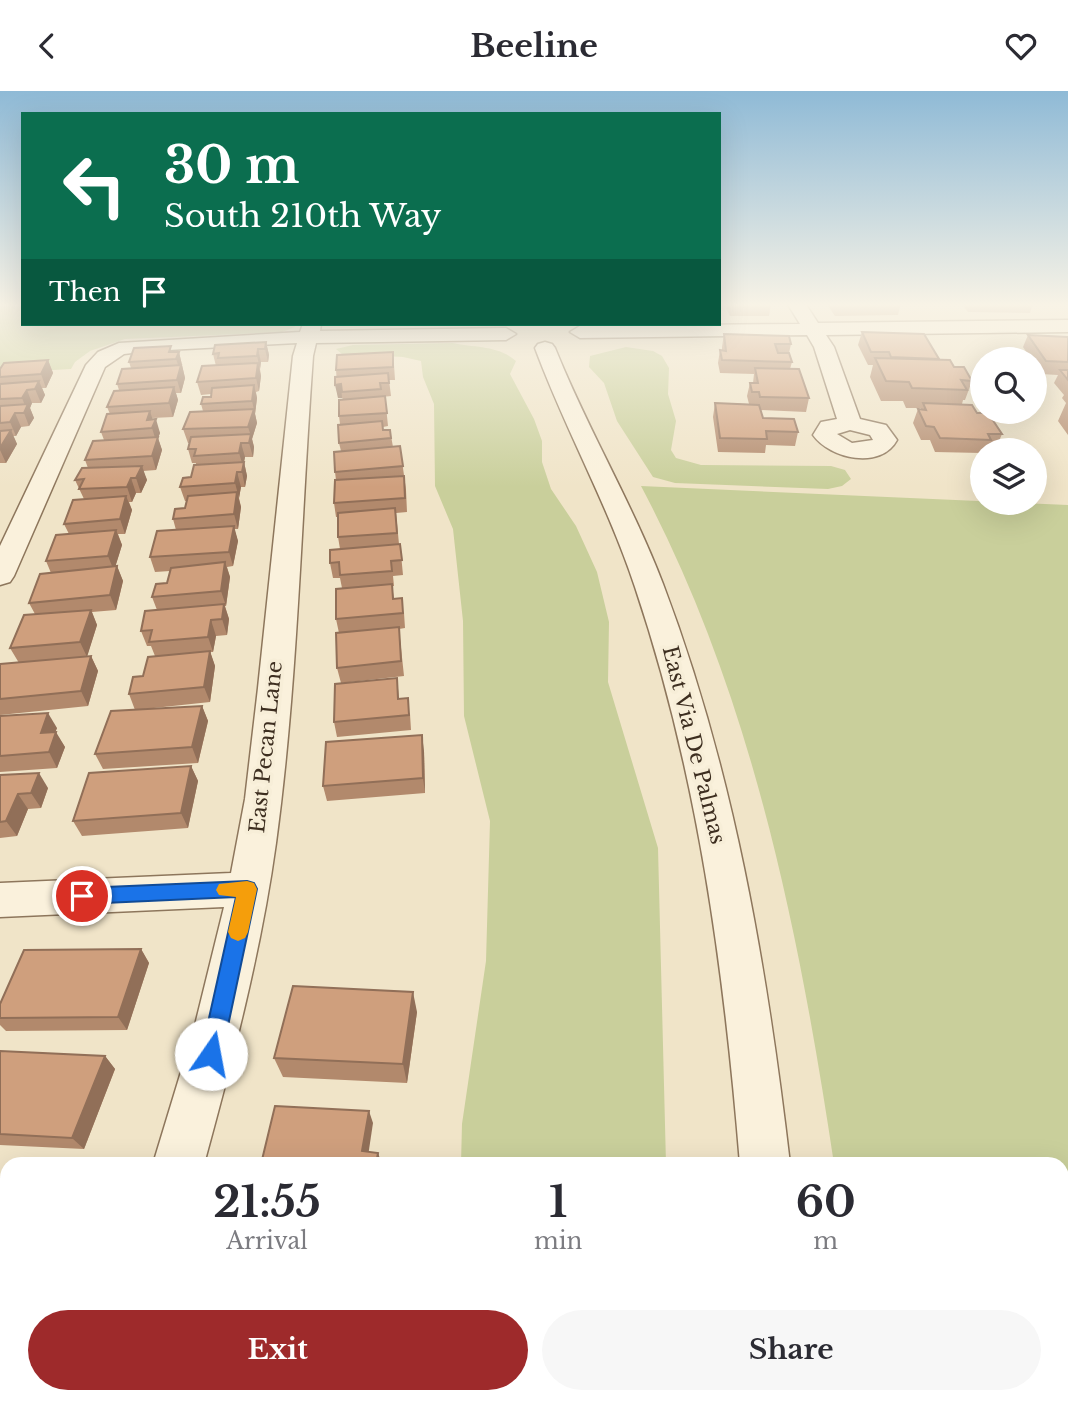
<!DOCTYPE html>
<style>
:root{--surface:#fff;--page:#f7f7f7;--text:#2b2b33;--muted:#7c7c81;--accent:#9e2a2b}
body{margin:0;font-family:"Libre Baskerville",serif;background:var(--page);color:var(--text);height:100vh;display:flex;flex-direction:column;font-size:26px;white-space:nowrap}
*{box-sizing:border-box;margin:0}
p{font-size:23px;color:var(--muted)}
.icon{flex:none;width:38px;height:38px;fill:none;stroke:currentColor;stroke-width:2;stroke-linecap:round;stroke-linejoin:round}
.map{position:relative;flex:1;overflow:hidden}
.sheet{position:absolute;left:0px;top:1066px;width:1069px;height:247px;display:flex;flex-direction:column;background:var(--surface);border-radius:21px 21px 0 0;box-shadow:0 7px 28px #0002}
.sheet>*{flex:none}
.hud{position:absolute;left:21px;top:21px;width:700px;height:214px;border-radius:0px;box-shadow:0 7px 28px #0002;background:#0b6e4f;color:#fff;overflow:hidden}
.fabs{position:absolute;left:970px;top:256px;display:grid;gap:14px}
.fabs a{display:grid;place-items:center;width:77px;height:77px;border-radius:50%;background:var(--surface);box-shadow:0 7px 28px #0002;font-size:35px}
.pin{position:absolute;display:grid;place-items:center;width:60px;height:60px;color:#fff;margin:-30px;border:4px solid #fff;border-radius:50%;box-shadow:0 2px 7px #0007}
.me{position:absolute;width:77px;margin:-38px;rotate:12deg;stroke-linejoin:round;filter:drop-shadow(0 0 5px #0008)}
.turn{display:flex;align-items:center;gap:24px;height:147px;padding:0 28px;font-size:32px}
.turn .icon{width:91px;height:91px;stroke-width:2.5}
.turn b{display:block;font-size:49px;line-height:60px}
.then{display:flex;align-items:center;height:66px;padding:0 28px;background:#0003;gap:14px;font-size:26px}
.eta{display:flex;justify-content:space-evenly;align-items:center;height:119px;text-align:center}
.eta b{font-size:42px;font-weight:800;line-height:49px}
.button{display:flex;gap:14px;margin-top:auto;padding:14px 28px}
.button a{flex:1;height:80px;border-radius:42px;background:var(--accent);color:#fff;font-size:28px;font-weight:800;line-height:80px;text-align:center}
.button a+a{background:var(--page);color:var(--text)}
header{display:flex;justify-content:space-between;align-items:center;height:91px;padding:0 28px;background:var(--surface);font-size:32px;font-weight:800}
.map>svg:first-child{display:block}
.green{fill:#c9cf9b}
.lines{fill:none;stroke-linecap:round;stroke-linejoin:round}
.minor-casing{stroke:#8d765c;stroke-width:3}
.minor{fill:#faf1dc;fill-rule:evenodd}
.wall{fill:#b2896c}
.shaded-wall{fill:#916f58}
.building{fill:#cf9f7d;stroke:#916f58;stroke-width:2}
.route{fill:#1a73e8;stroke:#114b97;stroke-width:2}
.slow{fill:#f59e0b}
.labels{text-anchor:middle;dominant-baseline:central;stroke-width:7;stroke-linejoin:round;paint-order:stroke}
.street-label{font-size:21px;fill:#3d2e20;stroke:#f7eed8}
</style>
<header><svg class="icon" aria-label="back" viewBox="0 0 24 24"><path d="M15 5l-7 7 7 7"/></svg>Beeline<svg class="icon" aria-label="heart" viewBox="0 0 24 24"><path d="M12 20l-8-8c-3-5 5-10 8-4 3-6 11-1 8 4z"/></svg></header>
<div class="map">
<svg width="1068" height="1311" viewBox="0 0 1068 1311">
<rect width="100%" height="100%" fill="#f0e4c8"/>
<!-- green -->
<g class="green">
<polygon points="0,212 23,212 23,233 294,233 295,236 282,241 125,248 90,260 75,271 71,278 0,282"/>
<path d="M453 252C475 257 498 254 516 270L510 283 534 328 542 350V371L551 398 576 435 597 481 609 531 608 591 658 757 666 1073H461L462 1033 486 870 490 730 464 625 463 530 453 438 435 395 434 313 423 286 421 270 403 266 342 263 336 258 353 254Z"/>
<polygon points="626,256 653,260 662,265 669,277 668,303 676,330 671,359 676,367 701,374 831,375 845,379 851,388 842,395 828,398 675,392 653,386 617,330 604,292 589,276 590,265"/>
<path d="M641 395 1068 414V1311H869V1306H1062V1073H834C799 840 752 604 641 395Z"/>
<rect x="454" y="1306" width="227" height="5"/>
</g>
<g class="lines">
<defs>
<g id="minor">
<path d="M787 212H805L818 232 1068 229V241L826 244 834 256 860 328 886 334 897 349C881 379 830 368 813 344L821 331 837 328 814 256 807 244 580 247 570 241 580 235 800 233ZM850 339 870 344 873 349 852 352 837 343Z"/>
<path d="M303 233H321L320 240 506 237 516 243 506 249 316 252 313 265C301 427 298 591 276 752 261 861 233 967 204 1073H153L194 938 224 816 0 826V792L231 782 245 708 258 597 293 265 297 252 149 260 124 263 105 276 14 485 10 491 0 494V455L86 274 98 261 119 252 300 241Z"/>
<path d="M545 251 552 253 555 257C587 337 632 412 663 493 734 680 767 876 790 1073H740C724 877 698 683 635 496 608 414 565 338 535 257L538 253Z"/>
<polygon points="71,1306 131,1306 129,1311 69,1311"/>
<rect x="752" y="1306" width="60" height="5"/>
</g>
</defs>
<!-- minor casing -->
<use href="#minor" class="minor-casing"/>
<!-- minor -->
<use href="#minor" class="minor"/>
</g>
<!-- wall -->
<g class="wall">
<polygon points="723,212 771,213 769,225 730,225"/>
<polygon points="826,212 901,212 898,224 835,225"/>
<polygon points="961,212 1033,212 1030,222 968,221"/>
<polygon points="862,241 939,268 954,276 972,290 965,309 963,309 962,313 977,322 1002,343 996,357 988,357 987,359 982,359 982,362 935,361 930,349 921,349 913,332 918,318 921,319 921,317 906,317 903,310 881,310 870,286 873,274 868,274 858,254"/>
<polygon points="724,243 791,253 789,262 792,271 790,278 809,307 806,321 761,319 763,327 798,341 795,355 766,354 765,362 718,361 713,326 715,312 749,313 747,305 750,292 753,292 754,283 720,282 718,272 720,259 722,259 722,256"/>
<polygon points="1028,244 1068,246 1068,344 1058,330 1066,312 1062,307 1064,304 1054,292 1058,284 1041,283 1034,273 1034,268 1031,268 1023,256"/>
<polygon points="266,251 269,264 268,271 261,271 260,278 261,285 259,300 256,301 257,307 255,323 257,332 252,348 254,356 253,366 245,366 244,371 247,385 245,396 241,396 239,407 241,416 238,438 234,438 238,450 233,475 227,476 230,486 226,515 225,515 229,528 227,544 216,545 213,561 210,561 215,575 210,611 135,619 129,603 143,585 155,565 151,555 147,555 141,540 157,519 152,506 167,492 170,480 155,481 150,466 176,439 173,428 185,417 187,410 185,410 180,396 191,386 196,374 196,372 192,372 188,358 190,352 188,352 183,338 203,320 201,313 211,306 211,303 201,304 197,291 216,275 213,263"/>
<polygon points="173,261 179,261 185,287 181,302 176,302 178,309 173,326 152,327 160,342 158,347 162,359 156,379 143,380 147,389 141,402 136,402 132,411 129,411 132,419 125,443 118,443 122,454 115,476 117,475 123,490 116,519 92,521 97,534 87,565 91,565 98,580 88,615 0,624 0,574 19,572 10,557 35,523 29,512 51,482 46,470 69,443 64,433 84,408 75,389 88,377 85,369 104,349 101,341 110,323 107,316 119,299 117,293 131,277 129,271"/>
<polygon points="48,269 53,282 46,297 42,297 45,304 41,312 32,312 30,317 34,327 29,335 21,336 16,345 13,345 17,353 6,372 0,372 0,278"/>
<polygon points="394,274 395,289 389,289 391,305 382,306 385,305 388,335 383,336 383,339 390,339 393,356 400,355 406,399 407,421 396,422 399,453 400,453 403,484 393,485 394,495 392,495 394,508 404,522 405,537 399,538 404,585 341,592 337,577 339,542 336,528 342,497 340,487 333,487 330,472 340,458 338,446 338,426 336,426 334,412 336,389 335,381 341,360 339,352 340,333 339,325 343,308 342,307 338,307 336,279"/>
<polygon points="397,587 399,608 410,623 411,639 337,646 334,631"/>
<polygon points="202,615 208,630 198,672 103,678 95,663"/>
<polygon points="0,625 57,637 55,641 65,656 57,677 0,681"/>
<polygon points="424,660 425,702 327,710 323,695"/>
<polygon points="191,675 198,690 188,737 82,745 73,730"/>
<polygon points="0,684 48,697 41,717 28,718 17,745 0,747"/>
<polygon points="141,858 149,872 127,939 6,940 0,934 0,913"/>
<polygon points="417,921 407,992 283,986 274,967"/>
<polygon points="0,960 105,965 115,978 84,1058 0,1054"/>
<polygon points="0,1087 7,1087 7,1196 0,1195"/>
</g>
<!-- shaded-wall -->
<g class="shaded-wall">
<polygon points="266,251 269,264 268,271 265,258"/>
<polygon points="258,258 261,271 260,278 257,265"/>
<polygon points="179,261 185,287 181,302 177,289 180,279 176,268"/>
<polygon points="48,269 53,282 46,297 41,283"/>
<polygon points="258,272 261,285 259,300 256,287"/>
<polygon points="39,290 45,304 41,312 35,298"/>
<polygon points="341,293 342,307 338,307 335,294"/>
<polygon points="254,294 257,307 255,323 252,310"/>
<polygon points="174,296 178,309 173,326 169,312"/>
<polygon points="27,299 32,312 30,317 34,327 29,335 24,322 26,317 22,307"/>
<polygon points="254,318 257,332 252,348 254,356 253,366 249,352 251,345 248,336"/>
<polygon points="150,320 154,333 156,328 160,342 158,347 162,359 156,379 152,365 156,350 152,337 147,329"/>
<polygon points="15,322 21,336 16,345 10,331"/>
<polygon points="11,339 17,353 6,372 0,359 0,357"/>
<polygon points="241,352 245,366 244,371 247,385 245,396 242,381 243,375 239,362"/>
<polygon points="142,375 147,389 141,402 136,387"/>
<polygon points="237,381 241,396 239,407 235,392"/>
<polygon points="131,387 136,402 132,411 127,396"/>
<polygon points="237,401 241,416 238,438 234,423"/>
<polygon points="126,405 132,419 125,443 120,428"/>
<polygon points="234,435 238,450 233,475 229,461"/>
<polygon points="116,439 122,454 114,480 108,465"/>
<polygon points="225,471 230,486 226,515 221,500"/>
<polygon points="117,475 123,490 116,519 110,504"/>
<polygon points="224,513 229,528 227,544 222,528"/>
<polygon points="91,519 97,534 87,566 80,551"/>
<polygon points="211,529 216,545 213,561 208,546"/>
<polygon points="210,560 215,575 210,611 204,596"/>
<polygon points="91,565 98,580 88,615 81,600"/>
<polygon points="202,615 208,630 198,672 192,656"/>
<polygon points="48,622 57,637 49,657 41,642"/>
<polygon points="56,641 65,656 57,677 49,661"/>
<polygon points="422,644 424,660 425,702 423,687"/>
<polygon points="191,675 198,690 188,737 181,722"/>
<polygon points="39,682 48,697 41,717 31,702"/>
<polygon points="18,703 28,718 17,745 6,730"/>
<polygon points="141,858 149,872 127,939 118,926"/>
<polygon points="413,901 417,921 407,992 403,973"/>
<polygon points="105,965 115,978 84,1058 72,1047"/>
<polygon points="369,1020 373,1032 367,1072 362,1060"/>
<polygon points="378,1062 382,1073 376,1073"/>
<polygon points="0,1245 7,1248 7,1265 0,1282"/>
</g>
<!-- building -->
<g class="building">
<rect x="731" y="212" width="40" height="1"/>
<polygon points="862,241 924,243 939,268 891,266 889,261 871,261"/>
<polygon points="724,243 789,245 791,253 775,253 778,262 789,262 792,271 722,269 720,259 726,260"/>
<polygon points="1028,244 1068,246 1068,271 1046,270"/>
<polygon points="266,251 265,258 258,258 257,265 218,267 219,262 213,263 215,254"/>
<polygon points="171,255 169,261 179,261 176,268 129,271 134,257"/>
<polygon points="393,261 393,276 336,279 337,264"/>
<polygon points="875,267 950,269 954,276 964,276 972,290 961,289 967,299 912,297 909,291 886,290"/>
<polygon points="48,269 41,283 0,286 0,278 4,272"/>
<polygon points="258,272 256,287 197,291 202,275"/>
<polygon points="181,274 177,289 117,293 122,278"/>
<polygon points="755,277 799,278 809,307 760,306 759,301 752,301 750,292 758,292"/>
<polygon points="1060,279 1068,279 1068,289"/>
<polygon points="388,282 389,292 380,292 381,298 342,301 341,293 335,294 335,286"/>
<polygon points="39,290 35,298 27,299 22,307 0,308 0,293"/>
<polygon points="254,294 252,310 201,313 203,306 211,306 212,297"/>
<polygon points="174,296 169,312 107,316 114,300"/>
<polygon points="385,305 387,322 339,325 339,309"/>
<polygon points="715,312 759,314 763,327 794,328 798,341 766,340 767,348 720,347"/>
<polygon points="923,312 972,314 977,322 988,322 1002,343 988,343 991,349 940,347 934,336 926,335 918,318 926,319"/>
<polygon points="28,313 24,322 15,322 10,331 0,332 0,315"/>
<polygon points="254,318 248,336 183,338 190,321"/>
<polygon points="150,320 147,329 156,328 152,337 101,341 107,323"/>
<polygon points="382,330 383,339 390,339 391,347 339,352 338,334"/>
<polygon points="11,339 0,357 0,340"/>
<polygon points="251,343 249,352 241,352 239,362 194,365 196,358 188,358 191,346"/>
<polygon points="158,346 152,365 85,369 93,350"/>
<polygon points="400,355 403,375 335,381 334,361"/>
<polygon points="244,371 242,381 237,381 235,392 180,396 183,387 191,386 194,374"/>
<polygon points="142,375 136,387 131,387 127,396 79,398 84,388 75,389 82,377"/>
<polygon points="404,385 405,407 334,412 335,389"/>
<polygon points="237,401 234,423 173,428 175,418 185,417 188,405"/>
<polygon points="126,405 120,428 64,433 73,409"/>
<polygon points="395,417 397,442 338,446 338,422"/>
<polygon points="234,435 229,461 150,466 157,440"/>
<polygon points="116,439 108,465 46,470 56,444"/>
<polygon points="400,453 402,469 391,470 392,480 340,484 339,471 330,472 330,459"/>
<polygon points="225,471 221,500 152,506 156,493 167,492 171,477"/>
<polygon points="117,475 110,504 29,512 40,483"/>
<polygon points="392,493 393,508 402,507 403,522 336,528 336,498"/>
<polygon points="224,513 222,528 211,529 208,546 149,551 152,539 141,540 145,520"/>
<polygon points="91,519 80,551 10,557 24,524"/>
<polygon points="399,536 401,570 337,577 336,542"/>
<polygon points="210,560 204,596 129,603 133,586 143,585 148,566"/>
<polygon points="91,565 81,600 0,608 0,573"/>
<polygon points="397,587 398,608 408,607 409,624 334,631 335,593"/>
<polygon points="202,615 192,656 95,663 111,620"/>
<polygon points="48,622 41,642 56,641 49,661 0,665 0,625"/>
<polygon points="422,644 423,687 323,695 326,651"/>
<polygon points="191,675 181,722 73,730 89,682"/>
<polygon points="39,682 31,702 18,703 6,730 0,731 0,684"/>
<polygon points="141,858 118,926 0,927 0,913 24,859"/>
<polygon points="293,895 413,901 403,973 274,967"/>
<polygon points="0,960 105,965 72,1047 0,1043"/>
<polygon points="275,1015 369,1020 362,1060 378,1062 376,1073 261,1073"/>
<polygon points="0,1087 7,1087 7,1188 0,1187"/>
</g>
<!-- sky -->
<linearGradient id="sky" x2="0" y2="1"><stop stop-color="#8fbad6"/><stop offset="0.54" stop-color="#f8f3e6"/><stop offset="1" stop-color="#f8f3e6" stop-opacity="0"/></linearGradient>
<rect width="1068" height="396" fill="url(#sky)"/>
<!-- route -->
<polygon class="route" points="247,790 254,792 257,798 222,963 219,970 211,973 204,970 201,963 236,806 82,813 76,811 73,805 76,800 82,797"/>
<!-- slow -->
<polygon class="slow" points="247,790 254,792 257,798 248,841 245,847 238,850 231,847 228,841 236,806 219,804 216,799 219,793"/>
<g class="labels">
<!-- street labels -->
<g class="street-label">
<text transform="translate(694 654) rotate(76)">East Via De Palmas</text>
<text transform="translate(266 656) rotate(-84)">East Pecan Lane</text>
</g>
</g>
</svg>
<div class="fabs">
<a><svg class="icon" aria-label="search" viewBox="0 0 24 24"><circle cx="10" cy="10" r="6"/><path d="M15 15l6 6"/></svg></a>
<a><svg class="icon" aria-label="layers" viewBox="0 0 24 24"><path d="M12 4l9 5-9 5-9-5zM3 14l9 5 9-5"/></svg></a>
</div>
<div class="pin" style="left:82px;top:805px;background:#d93025"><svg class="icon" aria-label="arrive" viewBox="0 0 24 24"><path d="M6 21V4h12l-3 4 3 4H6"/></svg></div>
<svg class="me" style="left:211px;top:963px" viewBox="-20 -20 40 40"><circle r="19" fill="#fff"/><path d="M0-13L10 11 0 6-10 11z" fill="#1a73e8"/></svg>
<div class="hud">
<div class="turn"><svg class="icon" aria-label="left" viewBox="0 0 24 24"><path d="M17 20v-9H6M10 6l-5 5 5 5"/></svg><div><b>30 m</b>South 210th Way</div></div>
<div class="then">Then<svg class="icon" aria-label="arrive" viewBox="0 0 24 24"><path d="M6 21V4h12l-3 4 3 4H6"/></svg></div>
</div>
<section class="sheet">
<div class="eta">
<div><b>21:55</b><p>Arrival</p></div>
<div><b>1</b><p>min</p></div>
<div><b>60</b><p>m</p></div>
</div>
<div class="button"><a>Exit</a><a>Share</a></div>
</section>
</div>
